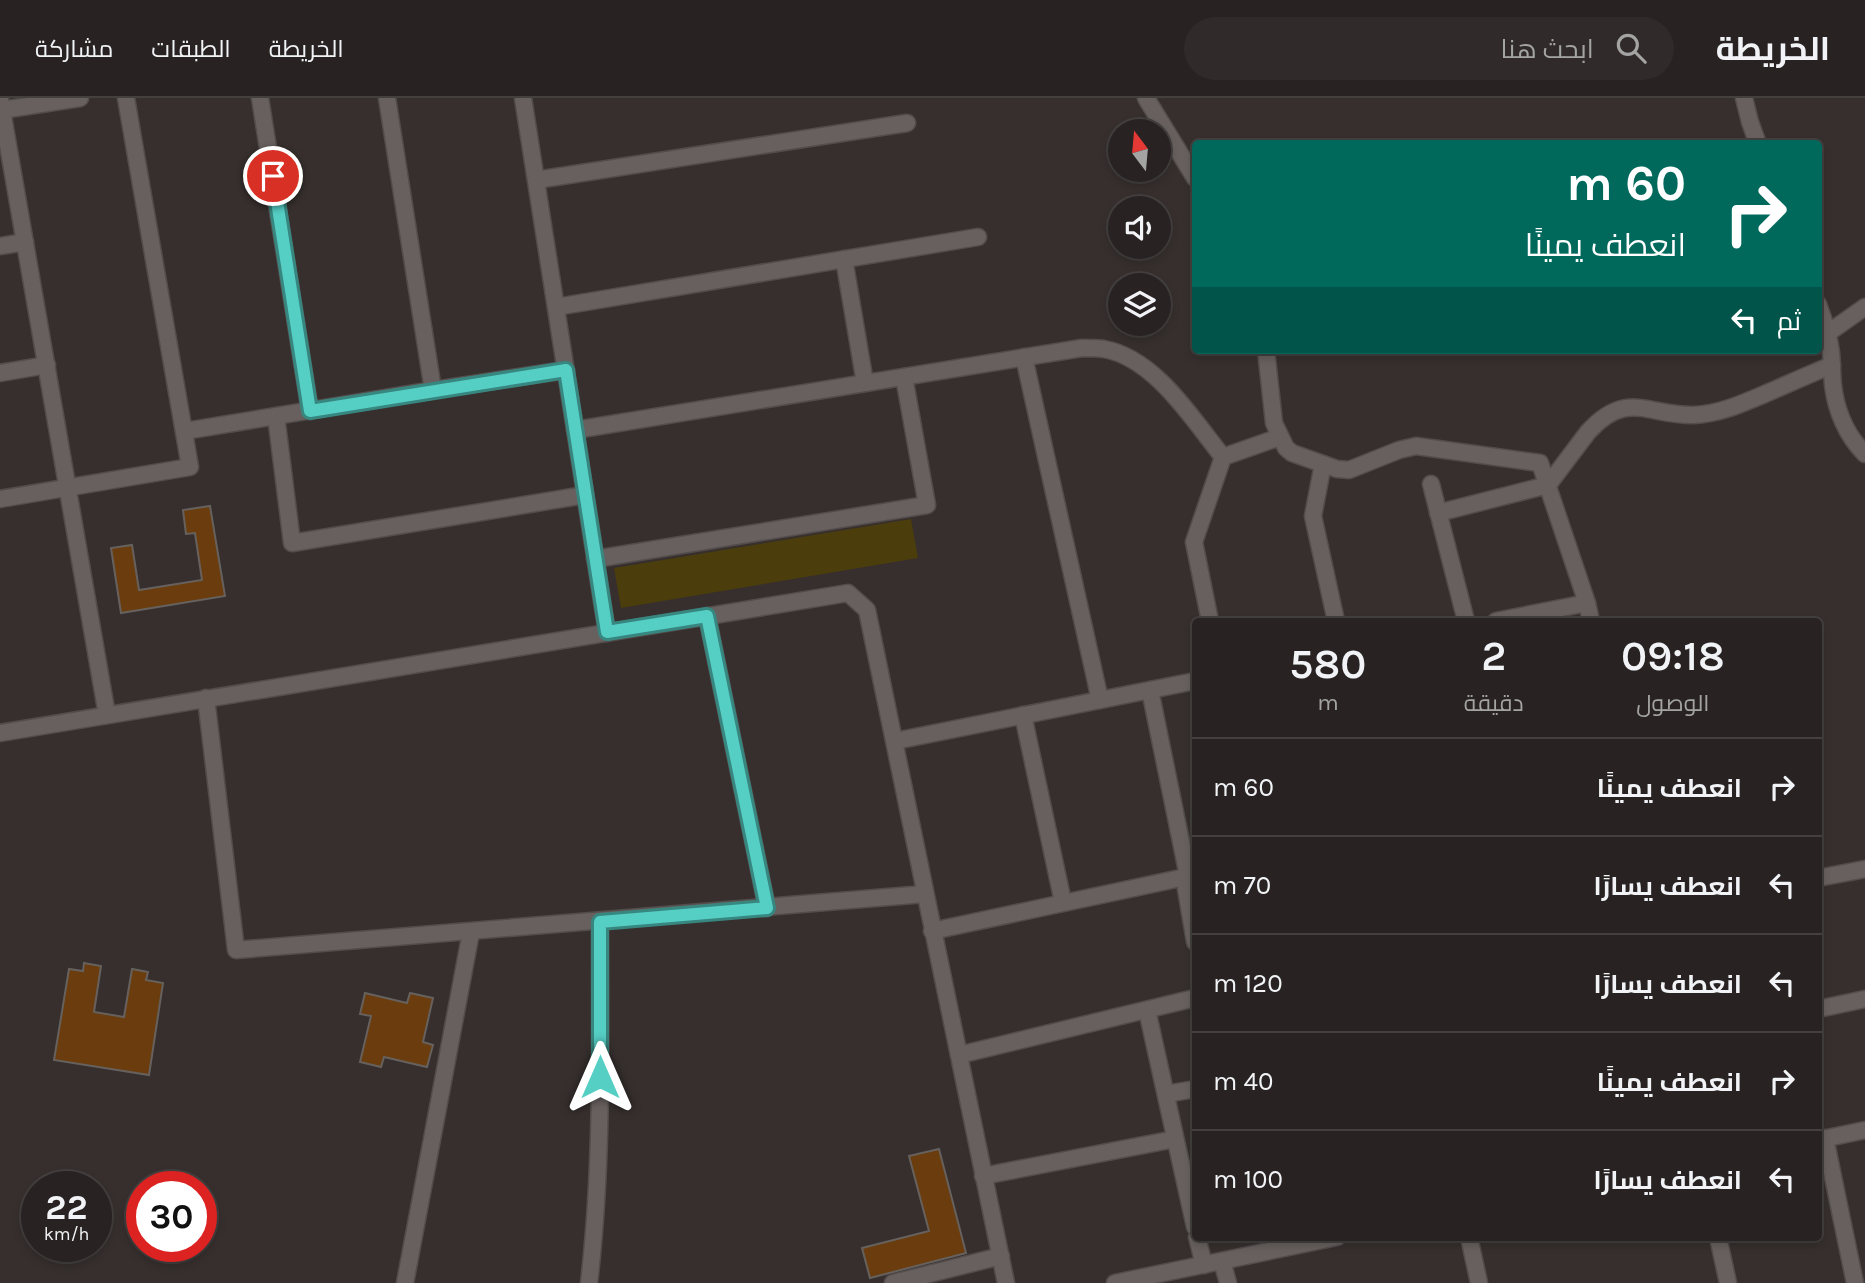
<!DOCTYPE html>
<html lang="ar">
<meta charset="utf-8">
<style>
:root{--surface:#282322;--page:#302b2a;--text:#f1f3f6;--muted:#a5a4a5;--line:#444040}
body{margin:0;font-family:Karla,Cairo,sans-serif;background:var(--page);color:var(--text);direction:rtl;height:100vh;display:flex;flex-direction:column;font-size:26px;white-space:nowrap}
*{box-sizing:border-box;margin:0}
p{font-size:23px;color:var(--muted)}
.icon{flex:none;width:38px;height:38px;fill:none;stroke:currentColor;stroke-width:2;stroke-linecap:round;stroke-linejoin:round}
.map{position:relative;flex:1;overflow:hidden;direction:ltr}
.panel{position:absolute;left:1192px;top:520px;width:630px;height:623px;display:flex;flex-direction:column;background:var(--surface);border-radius:7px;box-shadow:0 4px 10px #0003,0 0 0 2px var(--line);direction:rtl}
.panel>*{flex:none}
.banner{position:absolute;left:1192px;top:42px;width:630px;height:214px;border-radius:7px;box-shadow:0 4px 10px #0003,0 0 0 2px var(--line);direction:rtl;background:#00695c;color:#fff;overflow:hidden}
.needle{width:46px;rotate:344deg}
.fabs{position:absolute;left:1108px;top:21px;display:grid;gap:14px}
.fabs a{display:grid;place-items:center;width:63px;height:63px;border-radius:50%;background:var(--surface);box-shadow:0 4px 10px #0003,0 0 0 2px var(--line);font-size:35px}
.speed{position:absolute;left:21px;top:1073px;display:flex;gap:14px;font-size:35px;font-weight:700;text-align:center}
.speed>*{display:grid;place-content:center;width:91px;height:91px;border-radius:50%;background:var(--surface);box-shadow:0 4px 10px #0003,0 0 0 2px var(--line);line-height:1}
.speed small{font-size:18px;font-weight:400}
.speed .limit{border:10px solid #d22;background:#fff;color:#111}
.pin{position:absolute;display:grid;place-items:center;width:60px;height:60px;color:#fff;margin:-30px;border:4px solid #fff;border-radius:50%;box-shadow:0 2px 7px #0007}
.me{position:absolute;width:77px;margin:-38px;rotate:0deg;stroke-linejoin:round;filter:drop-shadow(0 0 5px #0008)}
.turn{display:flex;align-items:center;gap:24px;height:147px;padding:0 21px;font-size:32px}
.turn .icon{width:91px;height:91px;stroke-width:2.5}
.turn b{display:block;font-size:49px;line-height:60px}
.then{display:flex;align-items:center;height:66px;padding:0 21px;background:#0003;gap:14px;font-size:26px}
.eta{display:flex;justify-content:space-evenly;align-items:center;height:119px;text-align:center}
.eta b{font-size:42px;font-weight:600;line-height:49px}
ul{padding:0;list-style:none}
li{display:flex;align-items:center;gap:21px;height:98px;padding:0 21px;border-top:2px solid var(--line)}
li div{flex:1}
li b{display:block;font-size:26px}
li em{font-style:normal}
header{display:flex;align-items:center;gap:42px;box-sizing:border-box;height:98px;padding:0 35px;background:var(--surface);border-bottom:2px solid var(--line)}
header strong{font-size:33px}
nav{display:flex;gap:38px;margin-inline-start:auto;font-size:24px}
.search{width:490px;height:63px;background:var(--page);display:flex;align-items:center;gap:18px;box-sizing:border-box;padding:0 24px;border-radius:38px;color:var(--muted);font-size:26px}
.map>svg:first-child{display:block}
.green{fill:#4b3d0c}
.building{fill:#6a3c0e;stroke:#66615c;stroke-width:2}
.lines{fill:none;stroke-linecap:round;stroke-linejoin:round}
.street-casing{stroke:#524c4b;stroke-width:19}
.street{stroke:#67605f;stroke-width:16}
.route-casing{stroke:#37867f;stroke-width:18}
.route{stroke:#55cec4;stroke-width:12}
</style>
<header>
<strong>الخريطة</strong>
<div class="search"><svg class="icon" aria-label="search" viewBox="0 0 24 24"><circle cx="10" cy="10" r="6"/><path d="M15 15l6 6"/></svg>ابحث هنا</div>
<nav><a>الخريطة</a><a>الطبقات</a><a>مشاركة</a></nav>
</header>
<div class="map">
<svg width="1865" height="1185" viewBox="0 0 1865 1185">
<rect width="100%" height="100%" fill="#362f2e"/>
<!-- green -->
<polygon class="green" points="911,421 918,460 621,510 614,470"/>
<!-- building -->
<g class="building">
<polygon points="210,408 225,498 121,515 111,450 132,447 139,492 202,482 195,435 186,436 183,412"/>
<polygon points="84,865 101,868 94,914 124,919 132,871 148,874 146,882 163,885 149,977 54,962 69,871 83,873"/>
<polygon points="365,895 407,905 410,895 433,900 423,944 433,947 427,969 384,959 381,969 360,964 371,918 360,916"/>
<polygon points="939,1051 966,1155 870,1180 862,1150 929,1133 909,1058"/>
</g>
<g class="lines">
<defs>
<g id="street">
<polyline points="260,0 310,313"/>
<polyline points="387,0 433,292"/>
<polyline points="523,0 607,535"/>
<polyline points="1146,0 1195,80"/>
<polyline points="1744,0 1750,24 1758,46"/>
<polyline points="0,1 107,617"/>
<polyline points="2,12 80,0"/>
<polyline points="536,82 907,25"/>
<polyline points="0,148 25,144"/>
<polyline points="844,161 865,285"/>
<path d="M1818 206C1824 222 1829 237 1831 254 1832 265 1832 276 1833 287 1836 313 1847 338 1865 356"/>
<polyline points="556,209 978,139"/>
<polyline points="1828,235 1865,209"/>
<polyline points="1266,252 1274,325 1286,350 1292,355 1337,371 1349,372 1399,352 1416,348 1540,365 1587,505 1591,523"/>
<polyline points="1024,259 1100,602"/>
<polyline points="0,275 47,267"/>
<polyline points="276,318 292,445 585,397"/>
<path d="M575 332 1082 250C1089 250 1097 250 1104 251 1155 260 1193 322 1223 359"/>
<polyline points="185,333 433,292 566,272"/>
<polyline points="1323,366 1313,418 1336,523"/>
<polyline points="1431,386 1466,523"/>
<polyline points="0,401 190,369 126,0"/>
<path d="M1438 415 1548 387 1588 334C1627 291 1648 318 1694 317 1720 316 1743 305 1767 295 1788 286 1810 276 1832 267"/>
<polyline points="595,461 927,407 904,279"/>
<polyline points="707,518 767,810"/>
<polyline points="1210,523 1194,444 1223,359 1280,339"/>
<polyline points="1496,523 1587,505"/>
<polyline points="1150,592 1188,778 1186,791 1195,844"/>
<polyline points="206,600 236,852 925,796"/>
<polyline points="1023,617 1063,804"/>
<polyline points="0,635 848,495 867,512 1006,1185"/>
<polyline points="895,643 1195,583"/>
<polyline points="1818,780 1865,771"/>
<polyline points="932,833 1195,777"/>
<polyline points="1818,911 1865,901"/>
<polyline points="1147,912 1195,1129"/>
<polyline points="959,957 1195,900"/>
<polyline points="1166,996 1195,991"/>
<polyline points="1825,1040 1855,1185"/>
<polyline points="1818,1042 1865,1032"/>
<polyline points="983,1078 1175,1041"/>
<polyline points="1197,1139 1204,1167"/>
<polyline points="1469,1139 1479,1185"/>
<polyline points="1718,1139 1728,1185"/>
<polyline points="1222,1163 1228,1185"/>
<polyline points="405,1185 471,834"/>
<path d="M589 1185C603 1065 600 944 600 824"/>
<polyline points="893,1185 1001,1158"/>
<polyline points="1115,1185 1337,1139"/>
</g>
</defs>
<!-- street casing -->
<use href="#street" class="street-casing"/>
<!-- street -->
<use href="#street" class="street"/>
</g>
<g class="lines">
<defs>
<polyline id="route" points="273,78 310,313 566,272 607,534 707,518 767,810 600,824 600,979"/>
</defs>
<!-- route casing -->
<use href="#route" class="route-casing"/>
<!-- route -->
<use href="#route" class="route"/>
</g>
</svg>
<div class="fabs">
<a><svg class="needle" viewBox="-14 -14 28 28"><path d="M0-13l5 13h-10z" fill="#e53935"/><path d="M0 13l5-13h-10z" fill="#a5a4a5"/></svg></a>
<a><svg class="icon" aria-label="sound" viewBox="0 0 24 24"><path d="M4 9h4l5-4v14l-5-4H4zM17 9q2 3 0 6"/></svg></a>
<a><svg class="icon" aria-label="layers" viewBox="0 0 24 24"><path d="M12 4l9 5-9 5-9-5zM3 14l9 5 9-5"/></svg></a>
</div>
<div class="speed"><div>22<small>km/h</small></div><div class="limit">30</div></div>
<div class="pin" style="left:273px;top:78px;background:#d93025"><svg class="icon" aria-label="arrive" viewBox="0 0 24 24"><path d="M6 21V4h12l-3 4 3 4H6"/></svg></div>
<svg class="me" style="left:600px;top:979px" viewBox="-20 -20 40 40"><path d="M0-17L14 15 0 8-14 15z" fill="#55cec4" stroke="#fff" stroke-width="4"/></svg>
<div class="banner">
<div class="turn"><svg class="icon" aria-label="right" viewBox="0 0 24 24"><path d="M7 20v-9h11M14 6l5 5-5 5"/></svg><div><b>60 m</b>انعطف يمينًا</div></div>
<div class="then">ثم<svg class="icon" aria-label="left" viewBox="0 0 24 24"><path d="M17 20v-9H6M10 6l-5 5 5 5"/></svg></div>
</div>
<section class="panel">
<div class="eta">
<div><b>09:18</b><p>الوصول</p></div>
<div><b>2</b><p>دقيقة</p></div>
<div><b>580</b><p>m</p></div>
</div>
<ul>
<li><svg class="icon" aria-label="right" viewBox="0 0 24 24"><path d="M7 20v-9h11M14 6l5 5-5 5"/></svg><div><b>انعطف يمينًا</b></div><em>60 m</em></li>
<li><svg class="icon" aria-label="left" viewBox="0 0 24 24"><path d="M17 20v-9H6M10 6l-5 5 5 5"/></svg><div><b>انعطف يسارًا</b></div><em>70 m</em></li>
<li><svg class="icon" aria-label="left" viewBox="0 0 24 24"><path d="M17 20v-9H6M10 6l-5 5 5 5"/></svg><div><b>انعطف يسارًا</b></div><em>120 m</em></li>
<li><svg class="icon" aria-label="right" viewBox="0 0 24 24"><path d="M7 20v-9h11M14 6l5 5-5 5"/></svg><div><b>انعطف يمينًا</b></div><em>40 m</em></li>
<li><svg class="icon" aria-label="left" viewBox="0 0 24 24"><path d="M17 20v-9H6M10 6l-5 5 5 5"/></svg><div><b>انعطف يسارًا</b></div><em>100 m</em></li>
</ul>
</section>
</div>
